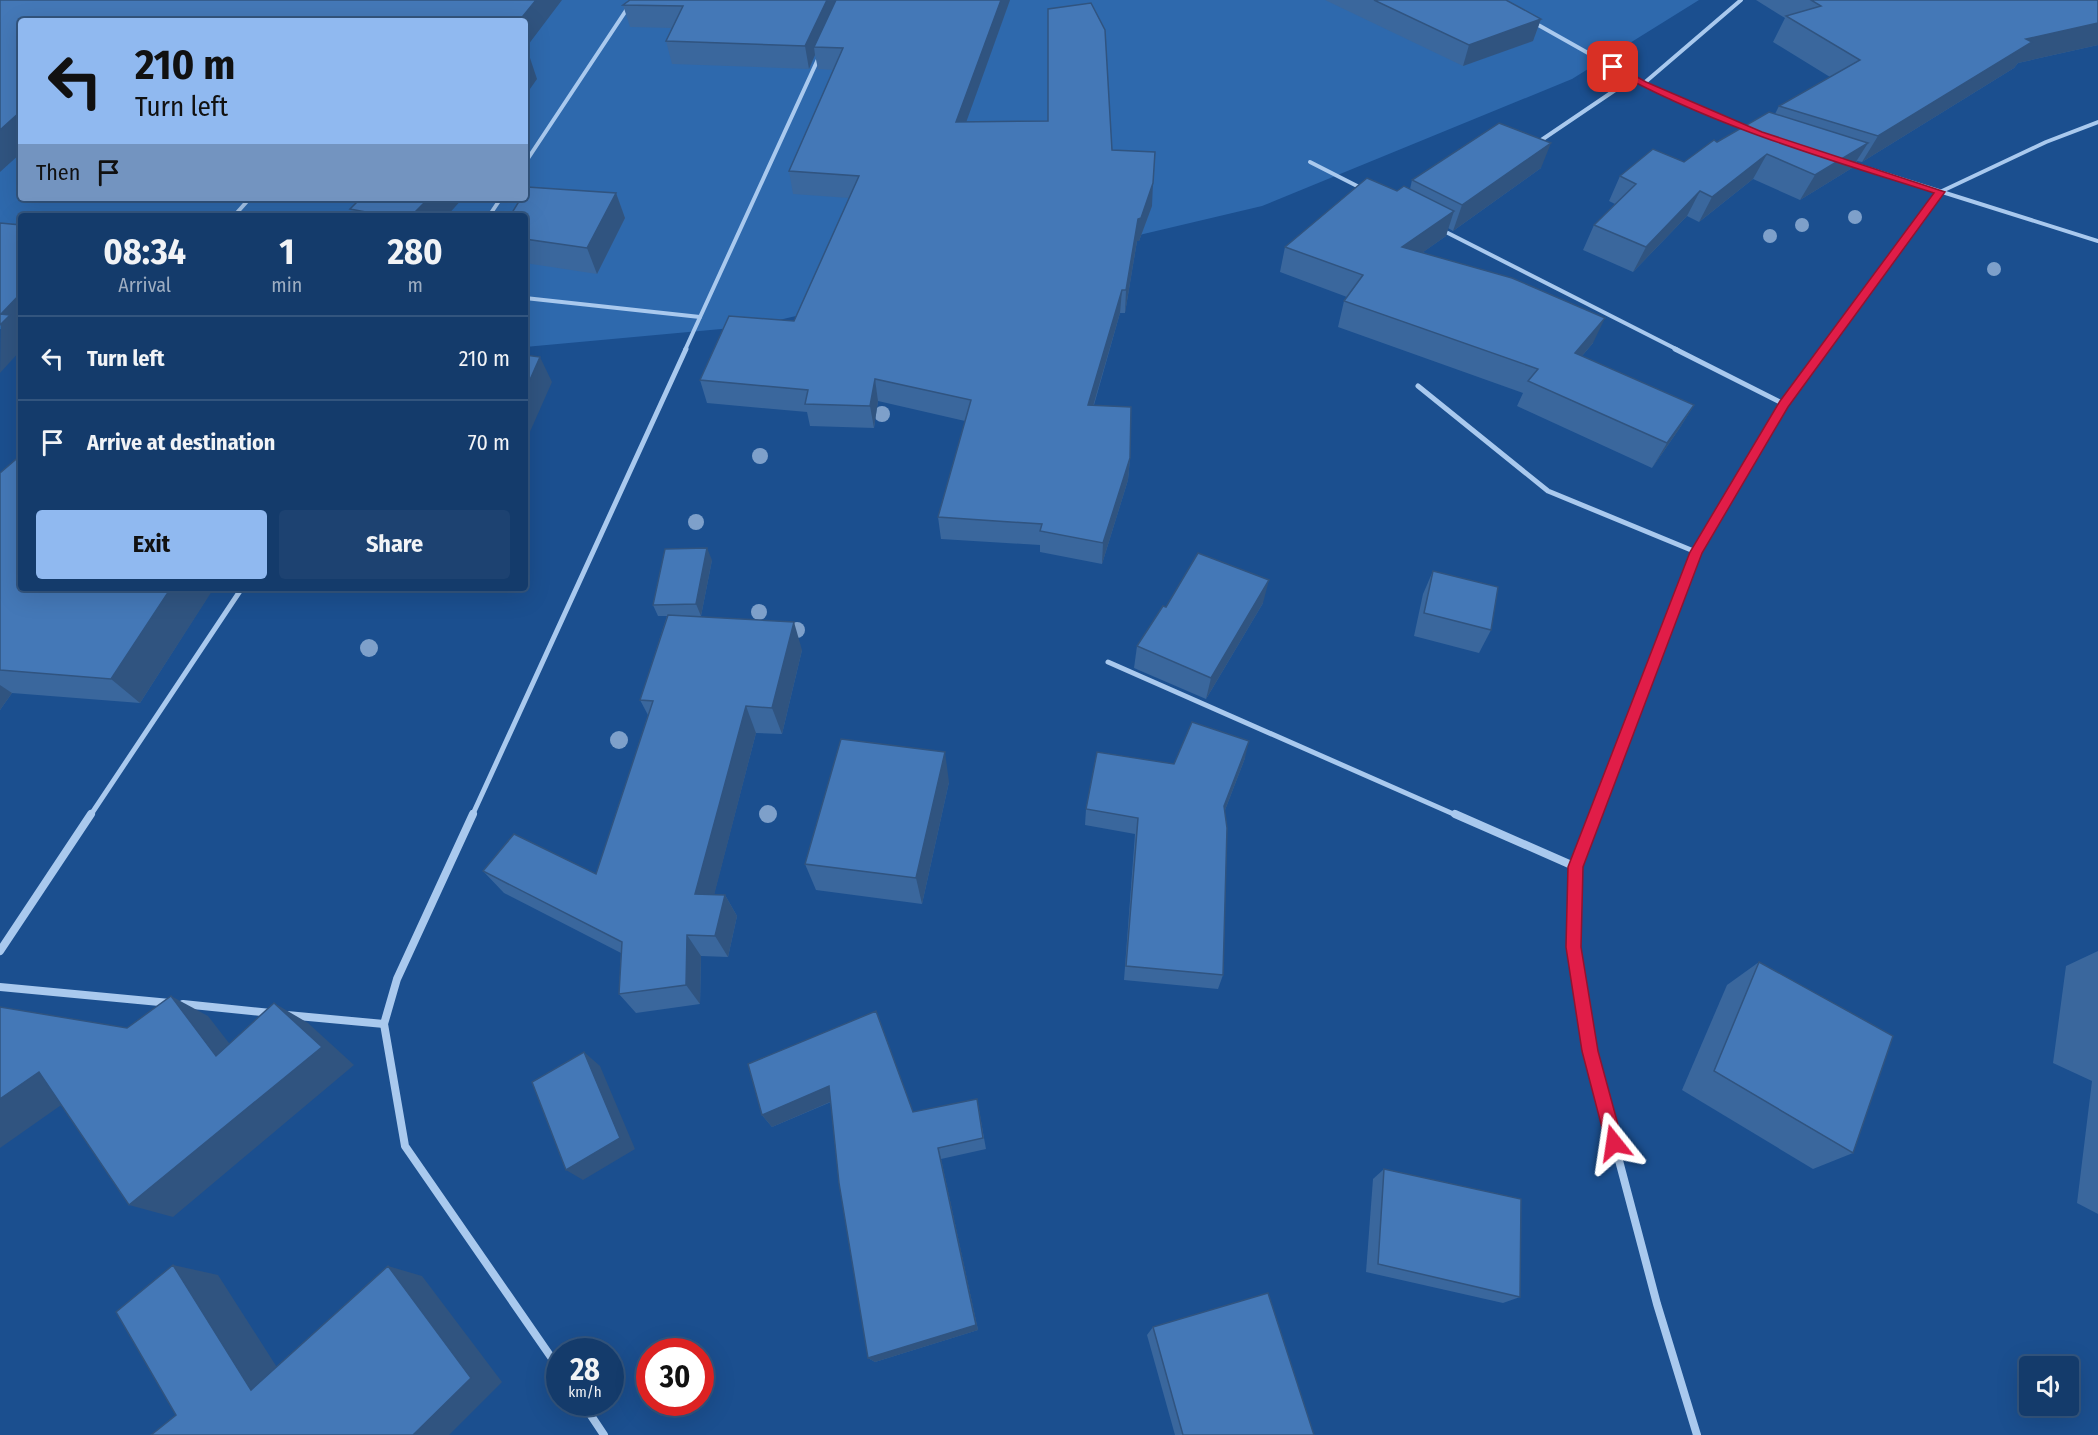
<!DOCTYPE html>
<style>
:root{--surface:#143b6b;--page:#1d4271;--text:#f1f3f6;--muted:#9dadc1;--line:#33557e;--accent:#90b9f0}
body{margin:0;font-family:"Fira Sans Condensed",sans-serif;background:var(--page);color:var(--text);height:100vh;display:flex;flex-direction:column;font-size:22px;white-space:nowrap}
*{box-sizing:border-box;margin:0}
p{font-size:20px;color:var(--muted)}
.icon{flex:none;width:33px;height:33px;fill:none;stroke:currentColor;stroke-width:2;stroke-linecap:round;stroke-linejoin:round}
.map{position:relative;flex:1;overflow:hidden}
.drawer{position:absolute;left:18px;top:213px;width:510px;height:378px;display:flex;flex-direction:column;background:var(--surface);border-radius:6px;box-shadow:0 6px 24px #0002,0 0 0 2px var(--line)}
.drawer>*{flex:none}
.banner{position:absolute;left:18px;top:18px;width:510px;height:183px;border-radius:6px;box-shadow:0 6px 24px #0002,0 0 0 2px var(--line);background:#90b9f0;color:#111;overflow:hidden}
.controls{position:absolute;left:2019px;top:1356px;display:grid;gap:12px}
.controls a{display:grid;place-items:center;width:60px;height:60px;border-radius:6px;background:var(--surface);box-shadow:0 6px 24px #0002,0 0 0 2px var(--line);font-size:30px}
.speed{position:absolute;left:546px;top:1338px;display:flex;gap:12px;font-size:30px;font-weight:700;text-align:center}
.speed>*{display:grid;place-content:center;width:78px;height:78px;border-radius:50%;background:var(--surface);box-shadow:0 6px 24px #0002,0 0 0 2px var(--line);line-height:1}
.speed small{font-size:15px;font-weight:400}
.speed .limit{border:9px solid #d22;background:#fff;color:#111}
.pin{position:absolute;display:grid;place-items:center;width:51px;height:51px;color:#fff;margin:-26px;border-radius:12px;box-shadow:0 3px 9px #0006}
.me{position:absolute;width:66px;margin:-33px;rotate:345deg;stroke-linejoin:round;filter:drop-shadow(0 0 4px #0008)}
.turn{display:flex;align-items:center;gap:21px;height:126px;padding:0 18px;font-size:27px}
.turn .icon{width:78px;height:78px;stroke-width:2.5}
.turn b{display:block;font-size:42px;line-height:51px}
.then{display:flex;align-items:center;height:57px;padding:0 18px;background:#0003;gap:12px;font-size:22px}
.eta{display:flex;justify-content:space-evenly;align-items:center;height:102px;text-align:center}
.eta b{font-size:36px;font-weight:700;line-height:42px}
.button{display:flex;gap:12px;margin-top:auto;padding:12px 18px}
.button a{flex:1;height:69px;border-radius:6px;background:var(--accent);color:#111;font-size:24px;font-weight:700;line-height:69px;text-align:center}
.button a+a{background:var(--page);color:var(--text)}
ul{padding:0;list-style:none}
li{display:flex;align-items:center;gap:18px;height:84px;padding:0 18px;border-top:2px solid var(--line)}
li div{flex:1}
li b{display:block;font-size:22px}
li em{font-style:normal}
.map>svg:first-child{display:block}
.green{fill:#2e69ad}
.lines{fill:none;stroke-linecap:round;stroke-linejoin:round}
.street-far2{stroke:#a9c9ee;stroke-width:4}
.street-far1{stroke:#a9c9ee;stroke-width:5}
.street{stroke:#a9c9ee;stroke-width:8}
.tree{fill:#7ea0ca}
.wall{fill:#3a679d}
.shaded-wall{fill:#305480}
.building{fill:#4478b7;stroke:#305480;stroke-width:1.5}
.route{fill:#e11d48;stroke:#92132f;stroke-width:1.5}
</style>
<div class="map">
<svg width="2098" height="1435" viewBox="0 0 2098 1435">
<rect width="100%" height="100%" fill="#1b4f8f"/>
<!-- green -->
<polygon class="green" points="0,0 1699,0 1572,79 1262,206 754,326 525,347 525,216 21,216 21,332 0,329 0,59 21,38 21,198 525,198 525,21 21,21"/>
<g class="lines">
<!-- street-far2 -->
<g class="street-far2">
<polyline points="1533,22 1643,84 1749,130"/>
<polyline points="1643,84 1741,0"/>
<polyline points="1537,143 1633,78"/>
<polyline points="1310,162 1363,189"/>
<polyline points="1847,162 2098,241"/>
<polyline points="525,163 633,0"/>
<polyline points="234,216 250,198"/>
<polyline points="489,216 501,198"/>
<polyline points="1442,230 1678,350"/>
<polyline points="525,298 700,317"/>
<polyline points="685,350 819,57"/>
<polyline points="1824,350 1940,192 2046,142 2098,122"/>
</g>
<!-- street-far1 -->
<g class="street-far1">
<polyline points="1675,349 1784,404"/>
<polyline points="1418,386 1548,491 1696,552"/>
<polyline points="1108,662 1458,816"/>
<polyline points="90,816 242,588"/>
<polyline points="472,816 686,349"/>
<polyline points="1596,816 1696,552 1784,404 1825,349"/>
</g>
<!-- street -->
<g class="street">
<polyline points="473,814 397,979 384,1024 405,1146 560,1370"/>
<polyline points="1455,814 1576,867"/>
<polyline points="1596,814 1576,867 1573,947 1590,1051 1657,1304 1697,1435"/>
<polyline points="0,951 91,814"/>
<polyline points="0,987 170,1003"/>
<polyline points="183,1004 271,1013"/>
<polyline points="287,1015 384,1024"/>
<polyline points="582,1402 604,1435"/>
</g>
</g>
<!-- trees -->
<g class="tree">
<circle cx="1855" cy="217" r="7"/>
<circle cx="1802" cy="225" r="7"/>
<circle cx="1770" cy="236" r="7"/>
<circle cx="1994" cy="269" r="7"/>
<circle cx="882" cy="414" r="8"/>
<circle cx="760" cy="456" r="8"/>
<circle cx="696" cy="522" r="8"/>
<circle cx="759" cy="612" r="8"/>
<circle cx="797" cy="630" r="8"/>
<circle cx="369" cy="648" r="9"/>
<circle cx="619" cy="740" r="9"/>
<circle cx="768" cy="814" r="9"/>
</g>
<!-- wall -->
<g class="wall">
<polygon points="630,0 1010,0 966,122 1112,150 1152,206 1139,241 1137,241 1125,313 1120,313 1094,405 1130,458 1128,480 1102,564 1040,552 1040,545 941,539 938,517 965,421 878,401 874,428 810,426 807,412 707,403 700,380 794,321 849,198 793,194 789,171 833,70 818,69 815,55 809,69 672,64 666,41 672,28 630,27 623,5"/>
<polygon points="1325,0 1506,0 1541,19 1533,41 1463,66"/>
<polygon points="1756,0 2098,0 2098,45 2018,63 2014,68 1862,162 1857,161 1852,168 1800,200 1753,179 1699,222 1687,216 1633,272 1583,250 1594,225 1615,204 1609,201 1620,176 1684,162 1717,142 1775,114 1779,106 1830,77 1773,42 1785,18"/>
<polygon points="1541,168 1453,231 1448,228 1446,236 1423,252 1593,343 1582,356 1694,405 1679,429 1652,468 1517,406 1523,393 1338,327 1344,301 1347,297 1280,272 1285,247 1410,189 1412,180"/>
<polygon points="616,193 625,218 597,274 525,263 525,216"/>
<polygon points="350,209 447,216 354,216"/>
<polygon points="0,473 207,598 140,703 12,693 0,710"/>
<polygon points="712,560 701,616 686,616 802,650 782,734 756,733 714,894 725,895 737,916 728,957 701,956 700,1004 636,1013 619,994 621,953 504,893 483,871 596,874 648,715 640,700 667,616 658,616 653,605"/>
<polygon points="1433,571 1491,630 1479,653 1414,636 1423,594"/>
<polygon points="1263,603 1206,699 1134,668 1137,646 1166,607"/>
<polygon points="1245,758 1225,810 1223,975 1218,989 1124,980 1135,834 1085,825 1086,809 1174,764"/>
<polygon points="949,782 922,904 816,890 805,864"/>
<polygon points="2098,951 2098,1214 2077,1203 2092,1081 2053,1063 2066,966"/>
<polygon points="1759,962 1853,1153 1813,1169 1682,1090 1727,985"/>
<polygon points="748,1064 914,1112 977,1099 986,1149 941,1159 978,1330 875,1362 868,1358 831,1102 772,1127 762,1115"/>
<polygon points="1384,1169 1520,1297 1503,1303 1366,1272 1373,1179"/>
<polygon points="1153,1327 1314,1435 1175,1435 1147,1335"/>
</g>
<!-- shaded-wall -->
<g class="shaded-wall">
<polygon points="536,0 562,0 525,49 525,21 519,21"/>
<polygon points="827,0 840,0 814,47 815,55 809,69 805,46"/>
<polygon points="1001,0 1010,0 958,145 956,122"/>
<polygon points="1541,19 1533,41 1463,66 1469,45"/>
<polygon points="2098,23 2098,45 2018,63 2014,68 1862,162 1878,136 2026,39"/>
<polygon points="529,55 537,79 525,96 525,60"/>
<polygon points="21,111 21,153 0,172 0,130"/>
<polygon points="1551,143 1541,168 1453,231 1462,205"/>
<polygon points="1868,143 1852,168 1800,200 1815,175"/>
<polygon points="1767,154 1753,179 1699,222 1712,197"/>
<polygon points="1153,183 1152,206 1139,241 1137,241 1125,313 1126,290 1138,219"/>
<polygon points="1700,191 1687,216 1633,272 1646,247"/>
<polygon points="616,193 625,218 597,274 587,248"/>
<polygon points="429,198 463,198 447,216 411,216"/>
<polygon points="1454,211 1446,236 1395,272 1402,247"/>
<polygon points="1122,290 1120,313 1087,427 1088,405"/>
<polygon points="21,293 21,350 0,373 1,314"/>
<polygon points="1605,318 1593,343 1563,378 1575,353"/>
<polygon points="540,357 552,382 525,443 525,391"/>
<polygon points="875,379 878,401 874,428 870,406"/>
<polygon points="1694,405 1679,429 1652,468 1667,443"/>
<polygon points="1130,458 1128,480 1102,564 1103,543"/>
<polygon points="707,548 712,560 701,616 696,604"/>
<polygon points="1269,580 1263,603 1206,699 1211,678"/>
<polygon points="171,588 214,588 140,703 111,679"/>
<polygon points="794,622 802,650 782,734 772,708"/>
<polygon points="0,685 12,693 0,710"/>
<polygon points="746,706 756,733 709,915 695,894"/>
<polygon points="1249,741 1245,758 1220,823 1224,806"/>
<polygon points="945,752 949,782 922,904 916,878"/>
<polygon points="725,895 737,916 728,957 715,936"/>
<polygon points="687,935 701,956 700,1004 686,985"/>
<polygon points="171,996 208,1016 253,1074 216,1056"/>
<polygon points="274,1003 308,1023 354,1065 173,1217 129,1205"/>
<polygon points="584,1052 600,1066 635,1149 583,1180 566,1170"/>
<polygon points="39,1072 84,1089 0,1148 0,1099"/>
<polygon points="829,1086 837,1099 772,1127 762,1115"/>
<polygon points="938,1148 941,1159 978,1330 875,1362 868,1358"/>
<polygon points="173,1265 218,1275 294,1394 251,1390"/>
<polygon points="388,1266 422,1276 502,1382 449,1435 413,1435"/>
</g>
<!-- building -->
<g class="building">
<polygon points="0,0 536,0 519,21 21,21 21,111 0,130"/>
<polygon points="630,0 827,0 805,46 666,41 683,6 623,5"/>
<polygon points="836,0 1001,0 956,122 1048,121 1048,9 1091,3 1105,30 1112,150 1155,152 1153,183 1141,218 1138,219 1126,290 1122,290 1088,405 1131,407 1130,458 1103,543 1040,531 1042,524 938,517 971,400 875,379 870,406 805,404 808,390 700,380 729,316 794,321 859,176 789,171 843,48 814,47"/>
<polygon points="1374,0 1506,0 1541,19 1469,45"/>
<polygon points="1811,0 2098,0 2098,23 2026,39 2032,42 1878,136 1779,106 1860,60 1786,16 1821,6"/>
<polygon points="1769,112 1868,143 1815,175 1767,154 1712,197 1700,191 1646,247 1594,225 1636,184 1620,176 1653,149 1684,162 1714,140 1717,142"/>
<polygon points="1499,123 1551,143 1462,205 1412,180"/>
<polygon points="1367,178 1397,191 1404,186 1454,211 1402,247 1512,278 1605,318 1575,353 1694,405 1667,443 1528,381 1538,369 1344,301 1363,275 1285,247"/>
<polygon points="527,187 616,193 587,248 525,239 525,216 510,216 521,198 525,198 525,190"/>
<polygon points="361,198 429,198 411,216 387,216 350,209"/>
<polygon points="0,223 21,225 21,293 1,314 10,315 0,325"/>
<polygon points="525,355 540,357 525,391"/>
<polygon points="21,455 21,588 171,588 111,679 0,670 0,473"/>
<polygon points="707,548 696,604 653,605 665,549"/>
<polygon points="1198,553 1269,580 1211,678 1137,646 1163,606 1166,607"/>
<polygon points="1433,571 1498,587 1491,630 1424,613"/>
<polygon points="668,615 794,622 772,708 746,706 695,894 725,895 715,936 687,935 686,985 619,994 622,942 483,871 514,834 596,874 653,701 640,700"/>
<polygon points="1192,722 1249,741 1224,806 1227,828 1223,975 1126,966 1138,818 1086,809 1097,752 1174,764"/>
<polygon points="841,739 945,752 916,878 805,864"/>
<polygon points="1759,962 1893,1036 1853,1153 1714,1071"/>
<polygon points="171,996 216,1056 274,1003 322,1047 129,1205 39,1072 0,1099 0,1007 127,1028"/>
<polygon points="876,1011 913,1112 977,1099 983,1138 938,1148 976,1325 868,1358 839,1183 829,1086 762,1115 748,1064"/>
<polygon points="584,1052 620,1138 566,1170 532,1082"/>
<polygon points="1384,1169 1521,1199 1520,1297 1378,1264"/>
<polygon points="173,1265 251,1390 388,1266 471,1378 413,1435 151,1435 176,1415 116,1312"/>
<polygon points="1268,1293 1314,1435 1183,1435 1153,1327"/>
</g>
<!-- route -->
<path class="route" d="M1610 65H1616L1646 82 1762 132 1945 192 1788 407 1702 553 1583 867 1581 947 1598 1051 1623 1143 1620 1149 1614 1151 1608 1149 1606 1143 1582 1051 1566 947 1568 867 1690 552 1780 401 1934 193C1824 158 1712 126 1610 69Z"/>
</svg>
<div class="controls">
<a><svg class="icon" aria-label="sound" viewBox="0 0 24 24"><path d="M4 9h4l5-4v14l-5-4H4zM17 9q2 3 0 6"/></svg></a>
</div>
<div class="speed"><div>28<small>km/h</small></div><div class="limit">30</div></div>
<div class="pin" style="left:1613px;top:67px;background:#d93025"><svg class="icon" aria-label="arrive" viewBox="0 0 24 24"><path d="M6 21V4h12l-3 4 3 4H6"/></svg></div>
<svg class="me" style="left:1614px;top:1143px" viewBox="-20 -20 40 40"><path d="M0-17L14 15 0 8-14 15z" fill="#e11d48" stroke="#fff" stroke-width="4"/></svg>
<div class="banner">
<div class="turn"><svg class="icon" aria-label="left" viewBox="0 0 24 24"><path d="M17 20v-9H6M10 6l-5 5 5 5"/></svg><div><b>210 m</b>Turn left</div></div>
<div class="then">Then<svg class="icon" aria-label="arrive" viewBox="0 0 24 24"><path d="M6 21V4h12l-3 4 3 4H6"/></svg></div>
</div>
<section class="drawer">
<div class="eta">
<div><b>08:34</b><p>Arrival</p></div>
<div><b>1</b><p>min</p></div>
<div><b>280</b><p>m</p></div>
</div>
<ul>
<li><svg class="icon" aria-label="left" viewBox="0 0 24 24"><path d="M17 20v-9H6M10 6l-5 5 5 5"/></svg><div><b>Turn left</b></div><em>210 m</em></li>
<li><svg class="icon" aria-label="arrive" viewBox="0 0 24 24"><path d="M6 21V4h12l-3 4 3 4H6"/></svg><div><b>Arrive at destination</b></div><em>70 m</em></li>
</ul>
<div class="button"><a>Exit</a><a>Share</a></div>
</section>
</div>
